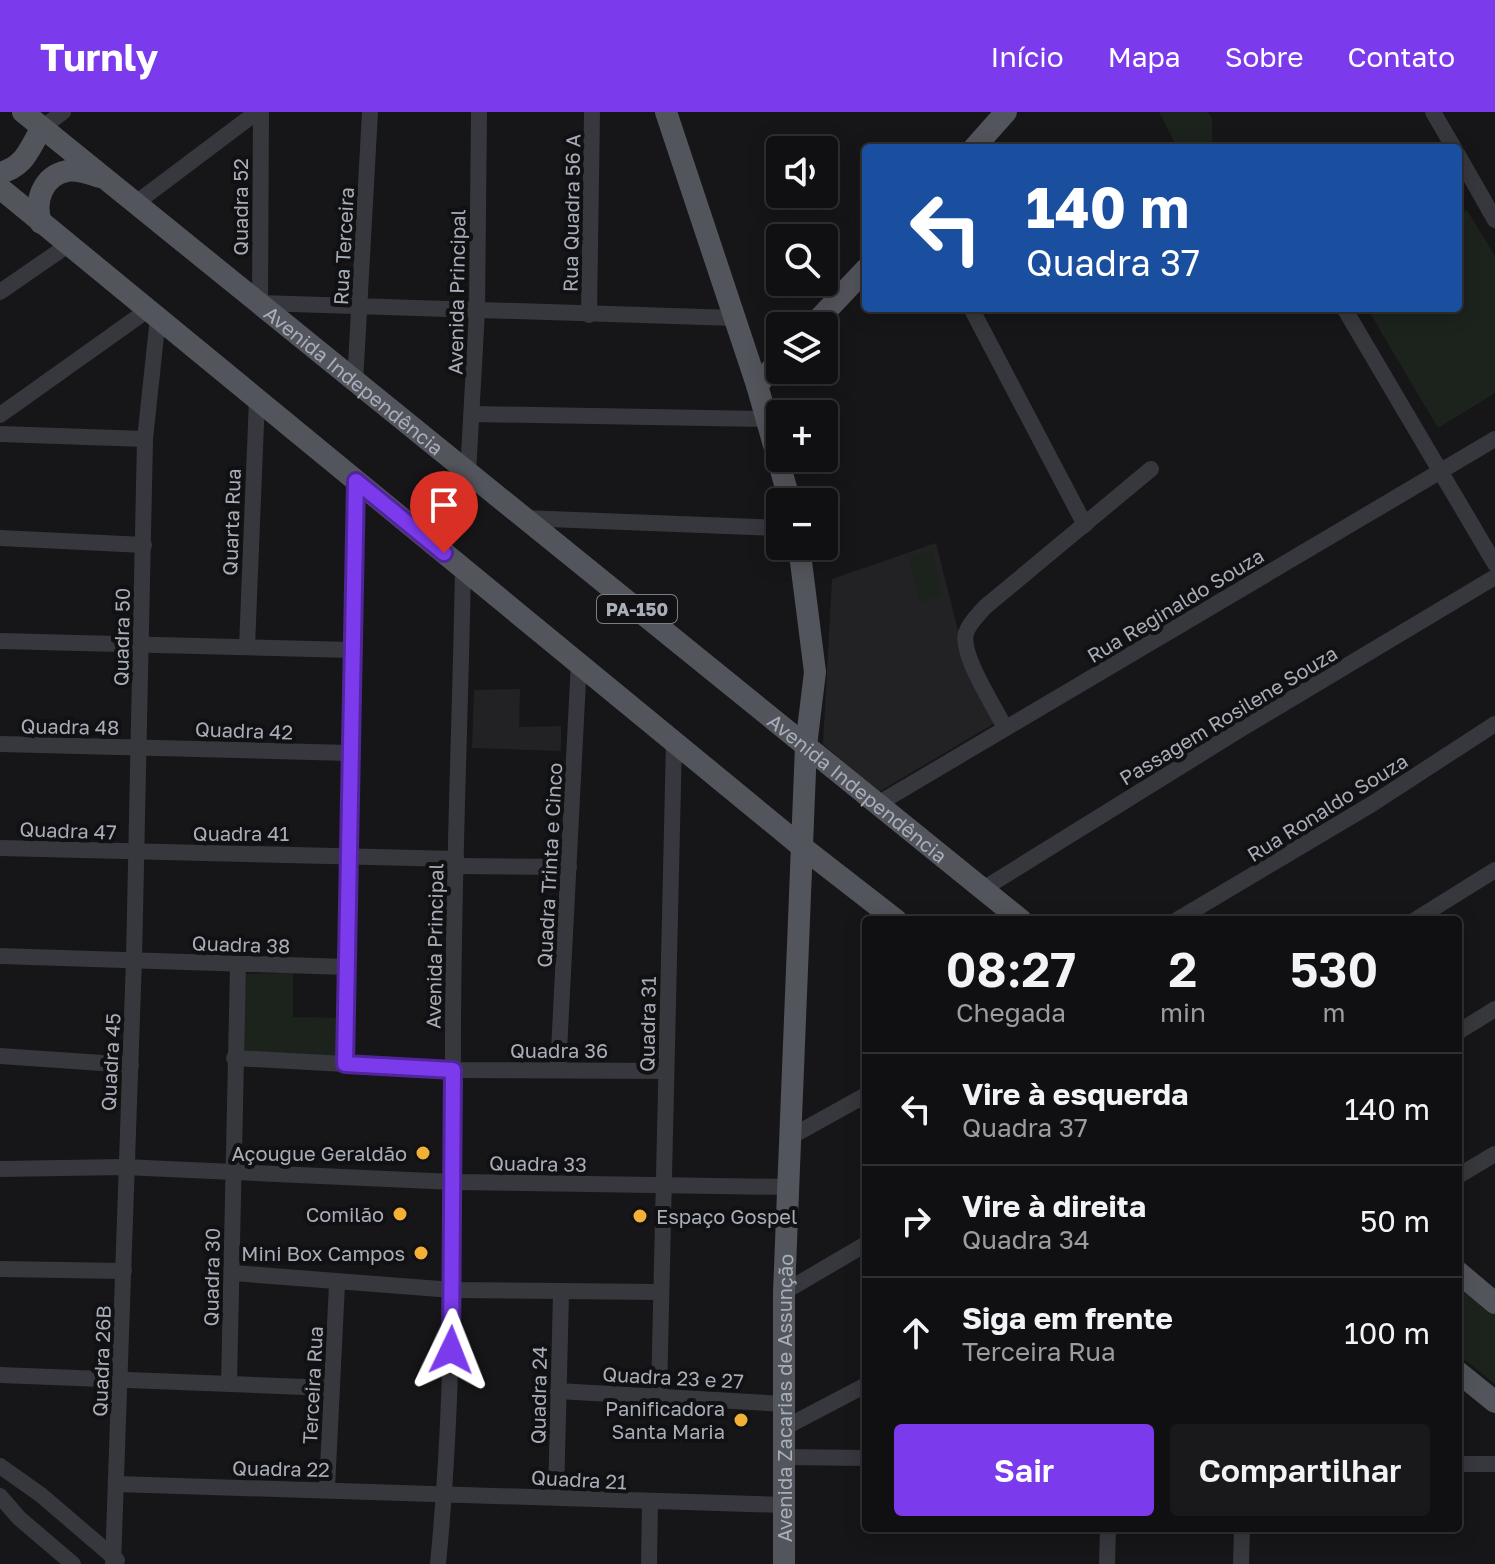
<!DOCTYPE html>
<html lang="pt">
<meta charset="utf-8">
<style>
:root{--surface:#101012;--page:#19191b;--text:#f1f3f6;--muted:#9c9d9f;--line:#303032;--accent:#7c3aed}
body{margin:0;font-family:"Golos Text",sans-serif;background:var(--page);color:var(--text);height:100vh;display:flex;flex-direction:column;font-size:30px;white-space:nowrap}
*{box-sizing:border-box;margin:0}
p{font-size:26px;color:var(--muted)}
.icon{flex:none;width:44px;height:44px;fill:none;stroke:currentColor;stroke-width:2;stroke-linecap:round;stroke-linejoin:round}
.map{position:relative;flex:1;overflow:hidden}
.side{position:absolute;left:862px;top:804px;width:600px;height:616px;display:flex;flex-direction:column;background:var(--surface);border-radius:8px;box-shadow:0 4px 20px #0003,0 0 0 2px var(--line)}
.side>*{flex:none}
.banner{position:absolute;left:862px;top:32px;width:600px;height:168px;border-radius:8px;box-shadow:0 4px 20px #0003,0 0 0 2px var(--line);background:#1a4fa0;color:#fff;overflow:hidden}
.controls{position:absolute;left:766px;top:24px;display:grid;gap:16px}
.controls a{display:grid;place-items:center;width:72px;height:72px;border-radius:8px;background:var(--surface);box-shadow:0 4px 20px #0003,0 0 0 2px var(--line);font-size:40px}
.pin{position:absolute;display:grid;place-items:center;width:68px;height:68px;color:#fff;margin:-82px -34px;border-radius:50% 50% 50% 0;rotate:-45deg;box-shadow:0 0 8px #0007}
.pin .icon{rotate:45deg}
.me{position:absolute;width:88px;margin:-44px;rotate:2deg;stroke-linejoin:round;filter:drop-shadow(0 0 6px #0008)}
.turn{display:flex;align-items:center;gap:28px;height:168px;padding:0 32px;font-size:36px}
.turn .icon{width:104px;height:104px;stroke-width:2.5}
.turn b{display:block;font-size:56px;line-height:68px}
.eta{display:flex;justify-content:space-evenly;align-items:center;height:136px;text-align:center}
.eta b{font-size:48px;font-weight:600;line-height:56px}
.button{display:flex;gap:16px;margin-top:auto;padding:16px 32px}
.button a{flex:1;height:92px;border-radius:8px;background:var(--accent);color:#fff;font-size:32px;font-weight:600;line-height:92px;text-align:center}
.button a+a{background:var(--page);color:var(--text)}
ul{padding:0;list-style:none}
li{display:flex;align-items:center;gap:24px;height:112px;padding:0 32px;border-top:2px solid var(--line)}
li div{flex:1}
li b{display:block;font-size:30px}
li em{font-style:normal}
header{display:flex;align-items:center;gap:48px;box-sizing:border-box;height:112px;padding:0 40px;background:var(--accent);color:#fff}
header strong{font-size:38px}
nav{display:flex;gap:44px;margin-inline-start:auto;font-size:28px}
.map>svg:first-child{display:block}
.built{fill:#222225}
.green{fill:#1c231d}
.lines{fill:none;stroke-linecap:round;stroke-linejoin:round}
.minor{stroke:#37383d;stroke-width:16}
.major{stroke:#53555c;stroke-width:22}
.route-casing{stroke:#51269a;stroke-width:20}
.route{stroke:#7c3aed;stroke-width:14}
.poi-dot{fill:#f2b134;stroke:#111113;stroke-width:3}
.labels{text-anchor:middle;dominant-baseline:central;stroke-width:8;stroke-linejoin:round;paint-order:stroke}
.shield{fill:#111113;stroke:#7b7e86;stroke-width:2}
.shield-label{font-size:18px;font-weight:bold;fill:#a8adb8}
.street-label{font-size:20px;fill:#a8adb8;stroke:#111113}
.poi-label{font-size:20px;fill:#a8adb8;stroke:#111113;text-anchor:end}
</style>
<header>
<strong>Turnly</strong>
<nav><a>Início</a><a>Mapa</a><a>Sobre</a><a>Contato</a></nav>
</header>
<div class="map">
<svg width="1495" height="1452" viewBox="0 0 1495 1452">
<rect width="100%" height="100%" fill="#161618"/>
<!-- built -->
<g class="built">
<polygon points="936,431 969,563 995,611 877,681 823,632 832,467"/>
<polygon points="520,577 519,615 561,614 561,639 472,636 474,578"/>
</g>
<!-- green -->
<g class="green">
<polygon points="1159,0 1208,0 1212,6 1212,36 1173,36 1174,29"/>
<polygon points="1467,98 1495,144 1495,281 1438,316 1367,196 1458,196 1458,103"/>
<polygon points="932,439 942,482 920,491 908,443"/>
<polygon points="293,861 293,905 342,906 342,946 241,945 246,862"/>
<polygon points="1458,1168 1495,1198 1495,1272 1458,1242"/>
</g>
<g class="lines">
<!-- minor -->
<g class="minor">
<polyline points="261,0 260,191 735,206"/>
<polyline points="1433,0 1454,36"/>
<polyline points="42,16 63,0"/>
<polyline points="1458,43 1495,108"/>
<polyline points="136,91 257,0"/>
<polyline points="0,180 68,133"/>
<polyline points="971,196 1085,413"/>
<polyline points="1344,196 1495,452"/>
<polyline points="589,203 592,0"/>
<polyline points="355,271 370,0"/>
<polyline points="473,302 768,307"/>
<polyline points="0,303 149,197"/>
<polyline points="0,322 145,327"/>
<polyline points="468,361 477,199 479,0"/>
<polyline points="523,406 780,416"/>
<polyline points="0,426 144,433"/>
<polyline points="0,529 351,538"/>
<polyline points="247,535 257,287"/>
<path d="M1005 616C995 595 960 543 966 521 969 511 979 502 985 495L1151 357"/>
<polyline points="0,632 349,641"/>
<polyline points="876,693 1495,327"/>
<polyline points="0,736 456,747"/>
<polyline points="455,754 569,755"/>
<polyline points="983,777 1241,617 1495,465"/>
<polyline points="1177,808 1372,692 1495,612"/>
<polyline points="1415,808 1495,758"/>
<polyline points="0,844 346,855"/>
<polyline points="1458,920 1495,897"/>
<polyline points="0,944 131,953"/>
<polyline points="234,946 453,958 666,959"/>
<polyline points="345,952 356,369"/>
<polyline points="558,958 579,549"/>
<polyline points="792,1024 866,983"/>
<polyline points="0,1057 124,1055 454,1070 789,1075"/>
<polyline points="1458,1064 1495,1042"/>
<polyline points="0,1157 124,1159"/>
<polyline points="233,1161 453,1178 660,1180"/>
<polyline points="784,1180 866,1132"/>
<polyline points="0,1263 330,1276"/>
<polyline points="229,1272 238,854"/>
<polyline points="558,1279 785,1292"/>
<polyline points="659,1283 674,629"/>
<polyline points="784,1316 866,1273"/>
<polyline points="785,1345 866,1346"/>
<polyline points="1458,1352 1495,1352"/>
<polyline points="0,1354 41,1383 117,1448"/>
<polyline points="116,1372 784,1393"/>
<polyline points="327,1376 337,1172"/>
<polyline points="0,1384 19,1406 73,1452"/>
<polyline points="556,1384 561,1182"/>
<polyline points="113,1452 134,847 145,327 158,205"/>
<path d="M438 1452C454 1288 453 1123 453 958 452 791 460 624 463 457"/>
<polyline points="649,1452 650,1390"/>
<polyline points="1107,1452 1108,1416"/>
<polyline points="1241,1452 1242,1416"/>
</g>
<!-- major -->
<g class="major">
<path id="s1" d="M23 0 1021 808"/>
<polyline points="666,0 757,273 790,390"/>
<polyline points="974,36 1006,0"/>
<path d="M0 61C26 54 29 36 42 16"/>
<polyline points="0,76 802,735 896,808"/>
<path d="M41 111C34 90 42 64 67 59 77 57 90 62 100 65"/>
<polyline points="812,214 866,157"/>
<polyline points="757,273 780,248"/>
<polyline points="1458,1160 1495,1191"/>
<polyline points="1458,1260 1495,1290"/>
<path id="s2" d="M784 1452V1180L806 634 815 560 799 434"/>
</g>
</g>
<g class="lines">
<defs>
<polyline id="route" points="444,441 356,369 345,952 453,958 451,1238"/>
</defs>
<!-- route casing -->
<use href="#route" class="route-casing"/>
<!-- route -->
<use href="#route" class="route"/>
</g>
<!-- markers -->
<g class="poi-dot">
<circle cx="423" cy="1041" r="8"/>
<circle cx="400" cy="1102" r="8"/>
<circle cx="640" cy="1104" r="8"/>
<circle cx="421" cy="1141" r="8"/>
<circle cx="741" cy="1308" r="8"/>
</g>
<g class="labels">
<!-- shield labels -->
<rect class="shield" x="597" y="483" width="80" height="28" rx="6"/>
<g class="shield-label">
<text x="637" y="497">PA-150</text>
</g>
<!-- street labels -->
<g class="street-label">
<text transform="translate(240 95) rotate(-90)">Quadra 52</text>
<text transform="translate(571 101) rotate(-89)">Rua Quadra 56 A</text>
<text transform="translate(343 134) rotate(-87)">Rua Terceira</text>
<text transform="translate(456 180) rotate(-89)">Avenida Principal</text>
<text stroke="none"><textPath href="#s1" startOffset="426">Avenida Independência</textPath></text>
<text transform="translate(231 410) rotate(-88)">Quarta Rua</text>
<text transform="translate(1175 493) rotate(-31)">Rua Reginaldo Souza</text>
<text transform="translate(121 525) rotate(-89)">Quadra 50</text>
<text transform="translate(1228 603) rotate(-31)">Passagem Rosilene Souza</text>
<text transform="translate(70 614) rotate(1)">Quadra 48</text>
<text transform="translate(244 618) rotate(2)">Quadra 42</text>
<text stroke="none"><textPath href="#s1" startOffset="1074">Avenida Independência</textPath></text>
<text transform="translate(1327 695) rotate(-32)">Rua Ronaldo Souza</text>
<text transform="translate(68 718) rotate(2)">Quadra 47</text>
<text x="241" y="721">Quadra 41</text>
<text transform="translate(549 753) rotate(-87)">Quadra Trinta e Cinco</text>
<text transform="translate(241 832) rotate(2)">Quadra 38</text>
<text transform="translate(434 834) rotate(-89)">Avenida Principal</text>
<text transform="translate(647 912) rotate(-89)">Quadra 31</text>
<text x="559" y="938">Quadra 36</text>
<text transform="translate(110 950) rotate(-87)">Quadra 45</text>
<text transform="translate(538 1051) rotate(1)">Quadra 33</text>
<text transform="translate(211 1165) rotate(-89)">Quadra 30</text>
<text transform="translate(101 1249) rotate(-88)">Quadra 26B</text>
<text transform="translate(673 1265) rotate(3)">Quadra 23 e 27</text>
<text transform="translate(312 1273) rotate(-87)">Terceira Rua</text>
<text transform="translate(538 1283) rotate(-89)">Quadra 24</text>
<text stroke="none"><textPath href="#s2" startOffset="166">Avenida Zacarias de Assunção</textPath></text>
<text transform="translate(281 1356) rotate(1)">Quadra 22</text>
<text transform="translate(579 1367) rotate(3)">Quadra 21</text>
</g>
<!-- poi labels -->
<g class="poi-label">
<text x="407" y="1041">Açougue Geraldão</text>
<text x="384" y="1102">Comilão</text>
<text x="656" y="1104" text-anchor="start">Espaço Gospel</text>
<text x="405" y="1141">Mini Box Campos</text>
<text x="725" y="1296">Panificadora<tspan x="725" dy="23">Santa Maria</tspan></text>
</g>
</g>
</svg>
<div class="controls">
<a><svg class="icon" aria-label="sound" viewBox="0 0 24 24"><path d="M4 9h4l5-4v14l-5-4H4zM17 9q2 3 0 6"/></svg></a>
<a><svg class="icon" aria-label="search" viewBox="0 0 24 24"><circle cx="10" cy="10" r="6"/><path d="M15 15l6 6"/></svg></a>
<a><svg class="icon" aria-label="layers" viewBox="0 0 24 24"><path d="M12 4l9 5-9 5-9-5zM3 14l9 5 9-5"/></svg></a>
<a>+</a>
<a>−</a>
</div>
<div class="pin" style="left:444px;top:441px;background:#d93025"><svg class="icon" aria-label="arrive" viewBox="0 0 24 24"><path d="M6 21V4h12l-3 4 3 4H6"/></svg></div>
<svg class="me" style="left:451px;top:1238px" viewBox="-20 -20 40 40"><path d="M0-17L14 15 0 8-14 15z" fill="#7c3aed" stroke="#fff" stroke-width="4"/></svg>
<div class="banner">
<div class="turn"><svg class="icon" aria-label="left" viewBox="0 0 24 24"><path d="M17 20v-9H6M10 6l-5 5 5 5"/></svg><div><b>140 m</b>Quadra 37</div></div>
</div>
<section class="side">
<div class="eta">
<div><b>08:27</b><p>Chegada</p></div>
<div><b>2</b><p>min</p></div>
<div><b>530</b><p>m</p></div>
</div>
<ul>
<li><svg class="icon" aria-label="left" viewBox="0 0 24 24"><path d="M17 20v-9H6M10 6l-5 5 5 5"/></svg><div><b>Vire à esquerda</b><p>Quadra 37</p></div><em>140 m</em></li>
<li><svg class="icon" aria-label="right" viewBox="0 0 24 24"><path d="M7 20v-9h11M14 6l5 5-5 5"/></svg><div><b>Vire à direita</b><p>Quadra 34</p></div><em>50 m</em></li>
<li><svg class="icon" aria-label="ahead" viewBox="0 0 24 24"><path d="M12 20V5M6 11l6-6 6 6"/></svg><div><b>Siga em frente</b><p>Terceira Rua</p></div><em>100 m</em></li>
</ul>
<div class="button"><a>Sair</a><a>Compartilhar</a></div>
</section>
</div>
